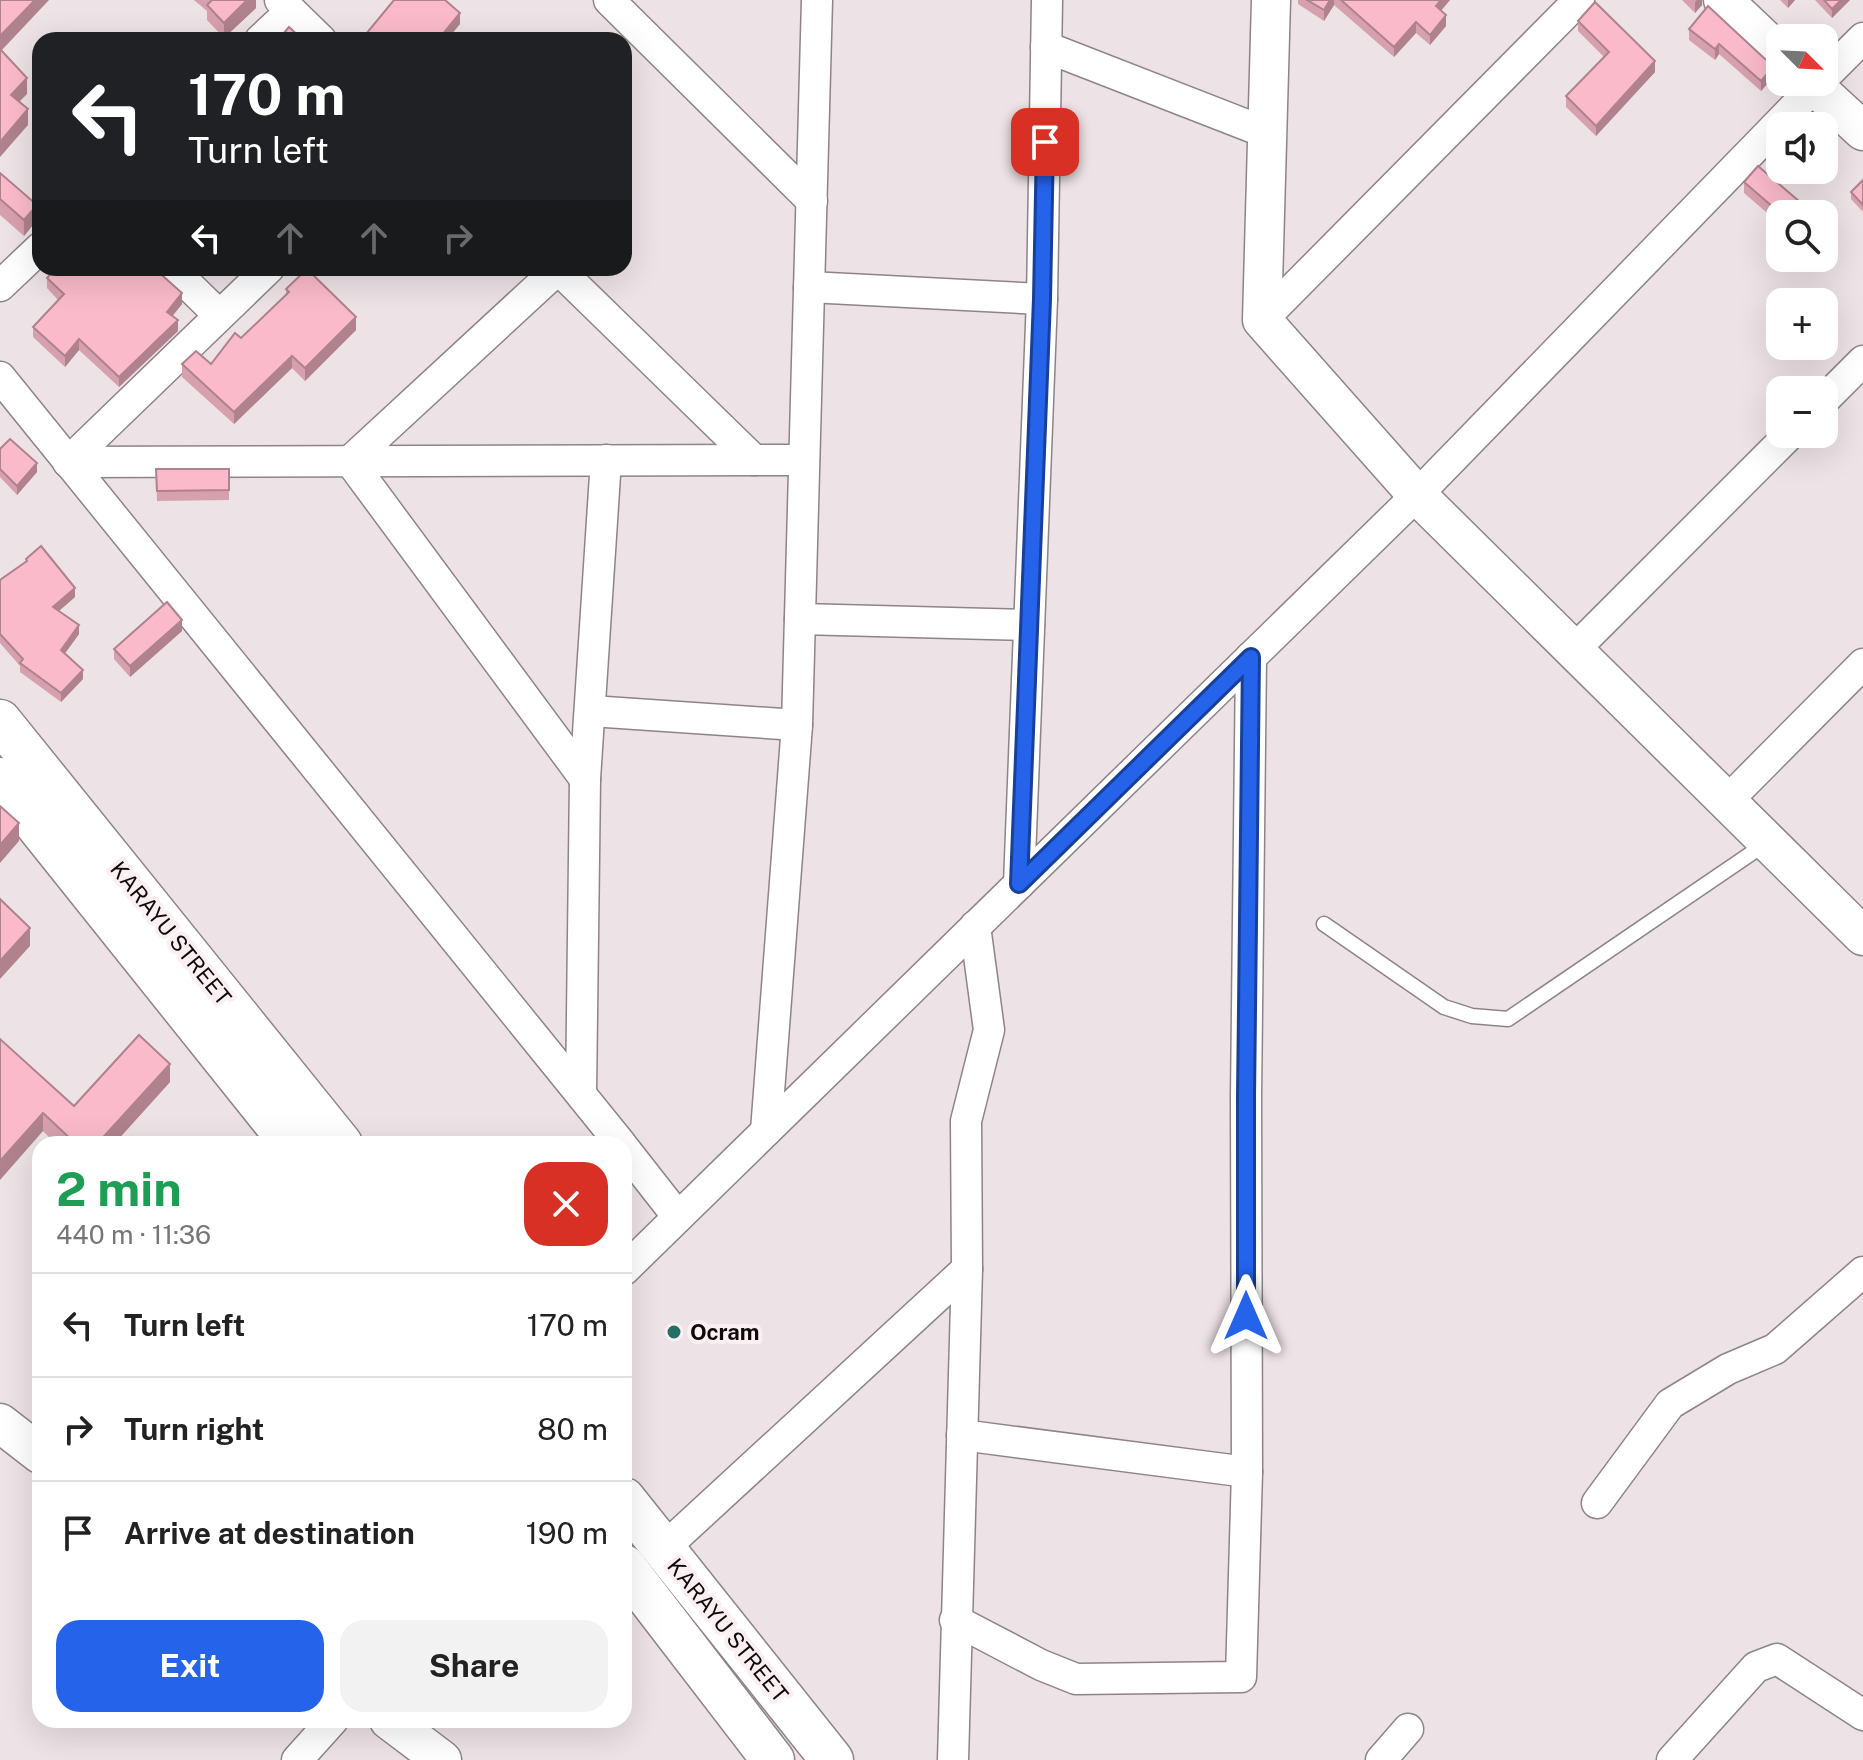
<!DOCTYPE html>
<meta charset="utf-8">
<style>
:root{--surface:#fff;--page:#f2f2f2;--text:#222;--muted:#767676;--line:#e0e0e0;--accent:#2563eb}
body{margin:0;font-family:"Public Sans",sans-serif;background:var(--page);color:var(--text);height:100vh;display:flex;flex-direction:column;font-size:30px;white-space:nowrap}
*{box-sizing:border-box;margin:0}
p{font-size:26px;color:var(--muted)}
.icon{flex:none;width:44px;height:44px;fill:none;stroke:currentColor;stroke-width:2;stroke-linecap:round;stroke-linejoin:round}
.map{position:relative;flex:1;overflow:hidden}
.drawer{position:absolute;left:32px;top:1136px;width:600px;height:592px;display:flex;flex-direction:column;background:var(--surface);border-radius:24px;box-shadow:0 8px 32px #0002}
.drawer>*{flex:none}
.guide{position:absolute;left:32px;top:32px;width:600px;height:244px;border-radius:24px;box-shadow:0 8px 32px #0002;background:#202124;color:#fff;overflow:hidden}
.needle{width:52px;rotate:114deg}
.controls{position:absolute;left:1766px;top:24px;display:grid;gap:16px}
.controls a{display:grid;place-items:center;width:72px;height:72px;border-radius:16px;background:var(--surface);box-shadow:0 8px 32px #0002;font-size:40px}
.pin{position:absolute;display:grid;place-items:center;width:68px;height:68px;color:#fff;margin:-34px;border-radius:16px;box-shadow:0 4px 12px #0006}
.me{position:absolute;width:88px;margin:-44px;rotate:0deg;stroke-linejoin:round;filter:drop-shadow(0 0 6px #0008)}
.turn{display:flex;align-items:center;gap:28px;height:168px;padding:0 24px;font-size:36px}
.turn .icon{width:104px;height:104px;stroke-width:2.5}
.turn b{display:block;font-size:56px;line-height:68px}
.lanes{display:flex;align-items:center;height:76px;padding:0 24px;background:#0003;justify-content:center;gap:40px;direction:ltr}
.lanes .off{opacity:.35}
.round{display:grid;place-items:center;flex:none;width:84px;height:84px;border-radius:24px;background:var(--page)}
.headline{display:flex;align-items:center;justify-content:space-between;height:136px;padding:0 24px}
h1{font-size:48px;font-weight:700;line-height:60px;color:#1e9e55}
.button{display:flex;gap:16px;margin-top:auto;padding:16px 24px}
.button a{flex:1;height:92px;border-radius:24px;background:var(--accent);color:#fff;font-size:32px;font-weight:700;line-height:92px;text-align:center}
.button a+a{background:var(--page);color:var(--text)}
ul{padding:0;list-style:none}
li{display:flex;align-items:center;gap:24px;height:104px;padding:0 24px;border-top:2px solid var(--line)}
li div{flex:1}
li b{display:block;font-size:30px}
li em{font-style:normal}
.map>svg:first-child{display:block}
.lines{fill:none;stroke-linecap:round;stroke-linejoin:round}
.service-casing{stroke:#8e8486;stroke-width:17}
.minor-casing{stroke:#8e8486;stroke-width:33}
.tertiary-casing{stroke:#8e8486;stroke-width:41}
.secondary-casing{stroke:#8e8486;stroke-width:45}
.service{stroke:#fff;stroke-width:14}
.minor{stroke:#fff;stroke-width:30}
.tertiary{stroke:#fff;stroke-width:38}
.secondary{stroke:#fff;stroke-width:42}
.wall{fill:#d7a0ae}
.shaded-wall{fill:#af828d}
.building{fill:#fabaca;stroke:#af828d;stroke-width:2}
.route-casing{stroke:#184099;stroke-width:20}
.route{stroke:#2563eb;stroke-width:14}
.poi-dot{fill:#276e64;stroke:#fbeff2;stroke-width:3}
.labels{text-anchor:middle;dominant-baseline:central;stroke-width:8;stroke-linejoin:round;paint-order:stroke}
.street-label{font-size:22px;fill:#0e0a0b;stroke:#fbeff2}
.poi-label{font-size:22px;font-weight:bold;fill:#0e0a0b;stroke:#fbeff2;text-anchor:start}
</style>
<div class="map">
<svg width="1863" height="1760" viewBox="0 0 1863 1760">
<rect width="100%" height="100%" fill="#ede2e5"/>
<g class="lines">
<defs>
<polyline id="service" points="1324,924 1444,1007 1472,1016 1508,1019 1765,844"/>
<g id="minor">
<polyline points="280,0 321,40"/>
<polyline points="609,0 812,201"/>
<polyline points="260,40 291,11"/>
<polyline points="1046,47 1267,133"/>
<polyline points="1824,77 1863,38"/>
<polyline points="171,268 219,315"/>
<polyline points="557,268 754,460"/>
<polyline points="558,269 350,461 585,779"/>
<polyline points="0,286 40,248"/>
<polyline points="809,287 1042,299"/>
<polyline points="1262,320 1579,0"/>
<polyline points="0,377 621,1144"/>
<polyline points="1824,400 1863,361"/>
<polyline points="68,462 804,460"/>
<polyline points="68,462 269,268"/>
<polyline points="800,619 1029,625"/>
<polyline points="1574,650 1790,434"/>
<polyline points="591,711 797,725"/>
<polyline points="1728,800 1863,664"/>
<polyline points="1019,884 1042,299 1047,0"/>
<polyline points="581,1094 585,779 606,460"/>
<polyline points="766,1131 797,725 817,0"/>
<polyline points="624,1148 678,1217"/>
<polyline points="624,1270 1417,495 1819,82"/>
<polyline points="962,1435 1247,1472"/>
<polyline points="1597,1503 1670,1404 1728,1369 1775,1349 1863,1272"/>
<polyline points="663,1549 967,1269"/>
<polyline points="955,1620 1041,1665 1076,1679 1241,1677 1247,1472 1246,1098 1251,657"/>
<polyline points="297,1760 333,1720"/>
<polyline points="953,1760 967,1269 966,1121 989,1030 975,926"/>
<polyline points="1381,1760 1408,1729"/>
<polyline points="1672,1760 1756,1667 1777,1659 1863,1715"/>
</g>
<g id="tertiary">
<polyline points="1271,0 1262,320 1417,495 1863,936"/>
<polyline points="1723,0 1780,54"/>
<polyline points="1810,82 1863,131"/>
<polyline points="0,1423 40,1454"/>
<polyline points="389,1720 442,1760"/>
</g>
<g id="secondary">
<polyline points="0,721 341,1144"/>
<polyline points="0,779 292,1144"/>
<polyline points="624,1499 832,1760"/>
<polyline points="624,1566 773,1760"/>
</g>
</defs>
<!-- service casing -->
<use href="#service" class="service-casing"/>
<!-- minor casing -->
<use href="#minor" class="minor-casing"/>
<!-- tertiary casing -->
<use href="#tertiary" class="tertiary-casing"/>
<!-- secondary casing -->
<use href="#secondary" class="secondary-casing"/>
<!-- service -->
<use href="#service" class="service"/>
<!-- minor -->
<use href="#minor" class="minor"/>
<!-- tertiary -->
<use href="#tertiary" class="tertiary"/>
<!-- secondary -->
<use href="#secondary" class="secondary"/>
</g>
<!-- wall -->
<g class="wall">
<polygon points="194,0 256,0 256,8 224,38 207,20 207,11"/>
<polygon points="1298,0 1450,0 1441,11 1446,26 1430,45 1416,33 1394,57 1334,5 1324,21 1298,4"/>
<polygon points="1682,0 1702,0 1702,5 1695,13"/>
<polygon points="1780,0 1795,0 1788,8"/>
<polygon points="1815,0 1850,0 1832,18"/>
<polygon points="1708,6 1775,75 1761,91 1719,54 1715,60 1689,40 1689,29"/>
<polygon points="1578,21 1655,72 1596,136 1566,107 1566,96 1604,57 1578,31"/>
<polygon points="0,173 37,220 24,236 0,215"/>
<polygon points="1863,180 1863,212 1851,199 1851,192"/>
<polygon points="1744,182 1814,214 1780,214 1780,224 1744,193"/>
<polygon points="47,278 182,304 172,316 178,331 119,387 79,350 65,367 33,337 33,327 58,300 47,288"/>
<polygon points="286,289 356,330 305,381 292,368 234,424 182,377 182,364 211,364 241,338 286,295"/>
<polygon points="0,449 37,472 17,495 0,477"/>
<polygon points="156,469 229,469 229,500 157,501"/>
<polygon points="26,559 75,597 59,611 79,634 65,653 83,679 61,702 20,672 20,666 0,643 0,580 26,562"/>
<polygon points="182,631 130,677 114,659 114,649"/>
<polygon points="0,1039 74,1106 170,1082 114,1144 56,1144 43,1131"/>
</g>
<!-- shaded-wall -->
<g class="shaded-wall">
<polygon points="35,0 49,0 0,52 0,36"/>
<polygon points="247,0 256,0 256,8 224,38 224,23"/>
<polygon points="1330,0 1334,0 1334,5 1324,21 1324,10"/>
<polygon points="1441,0 1450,0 1436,16 1436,6"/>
<polygon points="1697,0 1702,0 1702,5 1695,13 1695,2"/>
<polygon points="1788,0 1795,0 1788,8"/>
<polygon points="1841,0 1850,0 1832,18 1832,9"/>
<polygon points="460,13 460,24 447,40 438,40"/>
<polygon points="1446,15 1446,26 1430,45 1430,35"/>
<polygon points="1416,22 1416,33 1394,57 1394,47"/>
<polygon points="1719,44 1719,54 1715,60 1715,49"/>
<polygon points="1655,61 1655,72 1596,136 1596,126"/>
<polygon points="1775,65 1775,75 1761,91 1761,81"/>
<polygon points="27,78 27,94 11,110 11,95"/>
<polygon points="28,109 28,125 0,157 0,142"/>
<polygon points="37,205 37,220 24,236 24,220"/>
<polygon points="182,293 182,304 167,323 167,312"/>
<polygon points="356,317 356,330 305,381 305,368"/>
<polygon points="178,320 178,331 119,387 119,377"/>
<polygon points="79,339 79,350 65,367 65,356"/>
<polygon points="292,356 292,368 234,424 234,412"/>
<polygon points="37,463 37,472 17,495 17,486"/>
<polygon points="75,588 75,597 53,616 53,607"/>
<polygon points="182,620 182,631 130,677 130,666"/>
<polygon points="79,625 79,634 61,659 61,650"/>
<polygon points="83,670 83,679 61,702 61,693"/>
<polygon points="19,823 19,841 0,863 0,845"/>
<polygon points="30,928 30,946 0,979 0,961"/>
<polygon points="170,1064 170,1082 114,1144 97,1144"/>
<polygon points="43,1113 43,1131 0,1180 0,1161"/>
</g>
<!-- building -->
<g class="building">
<polygon points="0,0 35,0 0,36"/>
<polygon points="212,0 247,0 224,23 207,5"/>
<polygon points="394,0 445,0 460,13 438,40 361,40"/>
<polygon points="1307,0 1330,0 1324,10"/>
<polygon points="1341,0 1441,0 1436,6 1446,15 1430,35 1416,22 1394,47"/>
<polygon points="1824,0 1841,0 1832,9"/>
<polygon points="1595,2 1655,61 1596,126 1566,96 1609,52 1578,21"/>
<polygon points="1708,6 1765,59 1775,65 1761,81 1719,44 1715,49 1689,29"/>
<polygon points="289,27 303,40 278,40"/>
<polygon points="0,49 27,78 11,95 28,109 0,142"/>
<polygon points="1758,166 1814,214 1781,214 1744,182"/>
<polygon points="0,173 37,205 24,220 0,199"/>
<polygon points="1863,180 1863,205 1851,192"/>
<polygon points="56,268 154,268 182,293 167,312 178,320 119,377 79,339 65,356 33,327 64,294 47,278"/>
<polygon points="307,269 356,317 305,368 292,356 234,412 182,364 196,351 211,364 235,333 241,338 289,292 286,289"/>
<polygon points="10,439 37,463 17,486 0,469 0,449"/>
<polygon points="156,469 229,469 229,490 157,491"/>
<polygon points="41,546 75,588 53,607 79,625 61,650 83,670 61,693 20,663 23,659 0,634 0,580 27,561 26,559"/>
<polygon points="167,602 182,620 130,666 114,649"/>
<polygon points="0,806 19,823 0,845"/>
<polygon points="0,899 30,928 0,961"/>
<polygon points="139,1035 170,1064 97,1144 76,1144 43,1113 0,1161 0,1039 74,1106"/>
</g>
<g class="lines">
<defs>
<polyline id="route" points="1045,142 1042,299 1019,884 1251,657 1246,1098 1246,1316"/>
</defs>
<!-- route casing -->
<use href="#route" class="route-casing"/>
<!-- route -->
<use href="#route" class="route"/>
</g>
<!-- markers -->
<circle class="poi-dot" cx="674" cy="1332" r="8"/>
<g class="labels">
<!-- street labels -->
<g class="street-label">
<text transform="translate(171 933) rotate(51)">KARAYU STREET</text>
<text transform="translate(728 1630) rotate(51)">KARAYU STREET</text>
</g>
<!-- poi labels -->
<g class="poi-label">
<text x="690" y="1332">Ocram</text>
</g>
</g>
</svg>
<div class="controls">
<a><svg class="needle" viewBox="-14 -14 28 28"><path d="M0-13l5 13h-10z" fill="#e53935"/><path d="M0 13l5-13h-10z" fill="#767676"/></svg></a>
<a><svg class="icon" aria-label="sound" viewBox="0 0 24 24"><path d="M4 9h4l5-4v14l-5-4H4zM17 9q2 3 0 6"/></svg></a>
<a><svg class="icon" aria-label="search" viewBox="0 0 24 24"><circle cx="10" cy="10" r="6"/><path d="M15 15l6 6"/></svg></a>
<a>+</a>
<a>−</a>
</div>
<div class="pin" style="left:1045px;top:142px;background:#d93025"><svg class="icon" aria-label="arrive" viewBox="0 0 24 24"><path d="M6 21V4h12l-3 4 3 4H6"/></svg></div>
<svg class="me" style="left:1246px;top:1316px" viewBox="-20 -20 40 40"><path d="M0-17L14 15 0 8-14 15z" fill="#2563eb" stroke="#fff" stroke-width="4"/></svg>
<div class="guide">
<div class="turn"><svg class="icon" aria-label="left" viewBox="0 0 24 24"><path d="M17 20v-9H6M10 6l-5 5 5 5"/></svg><div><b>170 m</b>Turn left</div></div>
<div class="lanes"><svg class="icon" aria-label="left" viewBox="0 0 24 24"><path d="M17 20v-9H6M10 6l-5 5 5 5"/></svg><svg class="icon off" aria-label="ahead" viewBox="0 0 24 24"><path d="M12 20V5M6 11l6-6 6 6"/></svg><svg class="icon off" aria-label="ahead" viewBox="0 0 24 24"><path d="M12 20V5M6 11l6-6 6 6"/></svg><svg class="icon off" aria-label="right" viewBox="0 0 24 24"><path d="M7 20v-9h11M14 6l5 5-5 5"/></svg></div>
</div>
<section class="drawer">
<div class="headline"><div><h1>2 min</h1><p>440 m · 11:36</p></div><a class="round" style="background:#d93025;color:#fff"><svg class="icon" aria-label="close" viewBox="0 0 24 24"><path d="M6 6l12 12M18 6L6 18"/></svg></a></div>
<ul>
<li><svg class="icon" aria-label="left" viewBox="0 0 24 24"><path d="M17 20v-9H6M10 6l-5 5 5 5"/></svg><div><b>Turn left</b></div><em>170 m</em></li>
<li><svg class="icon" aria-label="right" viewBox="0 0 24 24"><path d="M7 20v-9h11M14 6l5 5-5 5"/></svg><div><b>Turn right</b></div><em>80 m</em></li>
<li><svg class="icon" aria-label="arrive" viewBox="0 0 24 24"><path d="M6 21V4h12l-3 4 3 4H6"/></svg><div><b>Arrive at destination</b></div><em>190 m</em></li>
</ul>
<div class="button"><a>Exit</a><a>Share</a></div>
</section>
</div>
